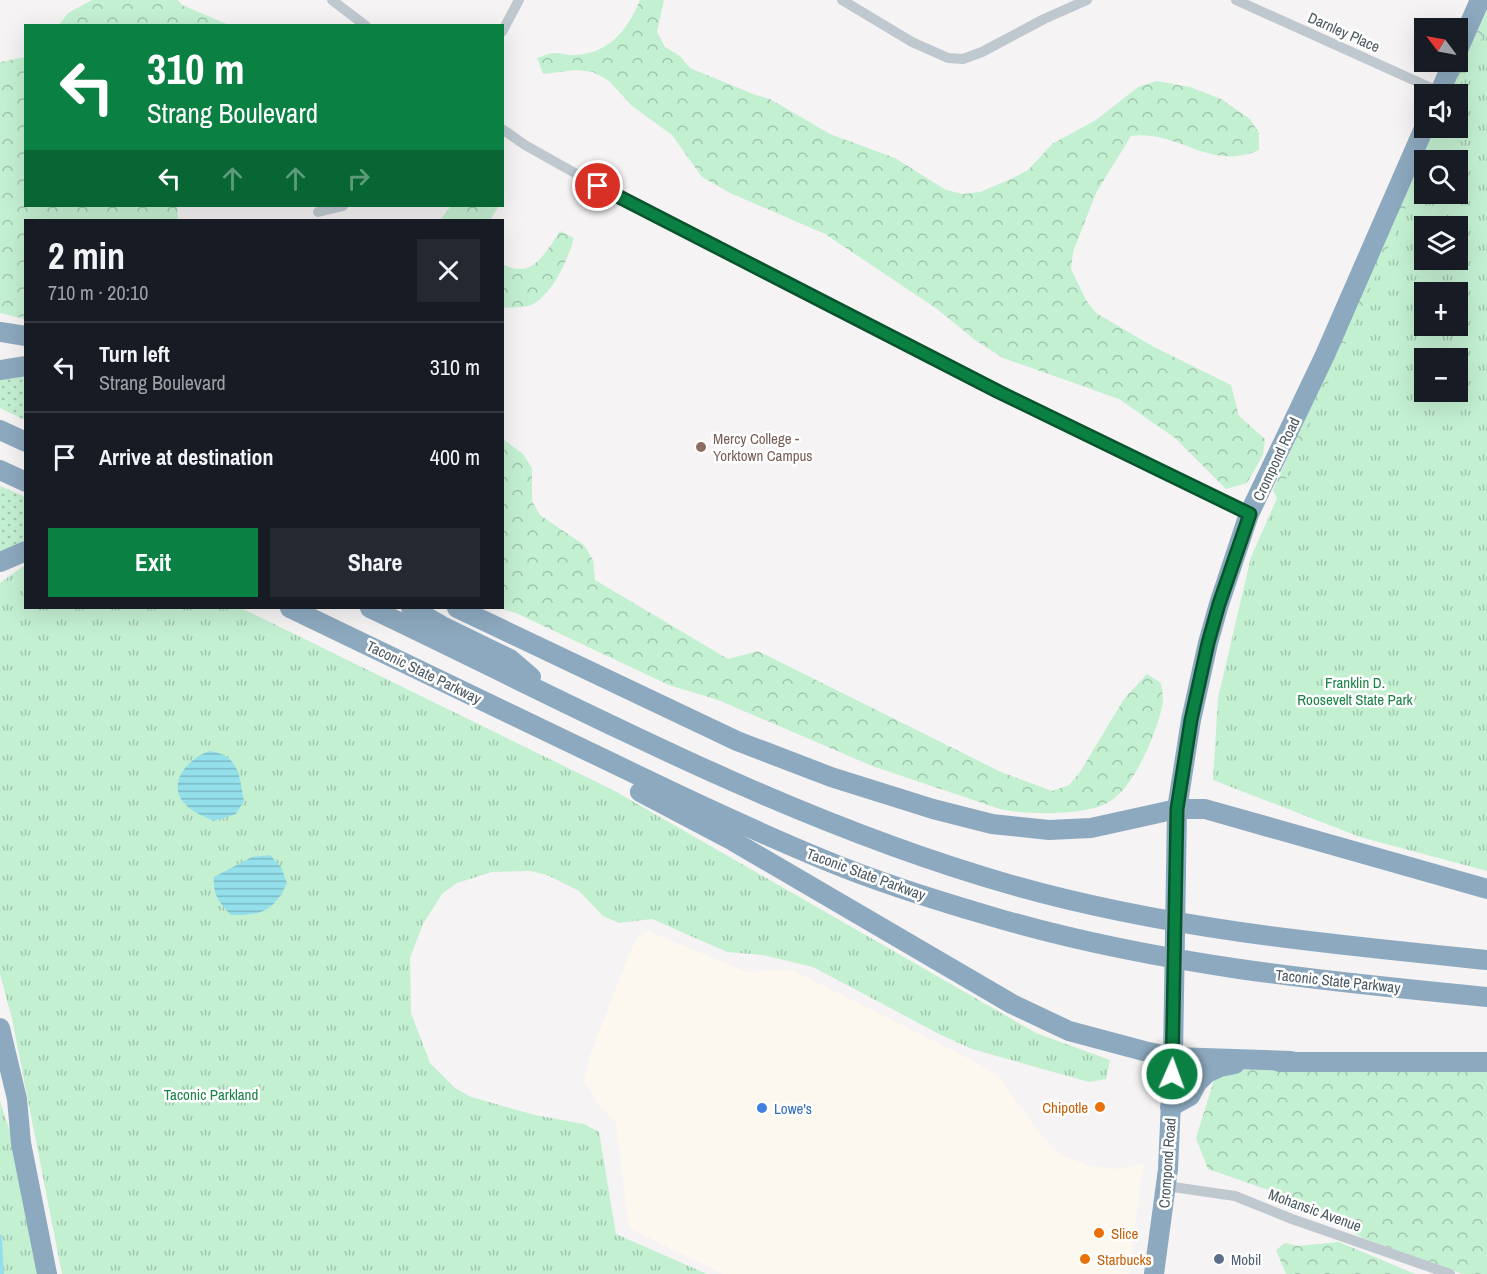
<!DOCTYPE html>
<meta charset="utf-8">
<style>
:root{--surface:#171b24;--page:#242831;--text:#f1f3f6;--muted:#9ea1a6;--line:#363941;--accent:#0b8043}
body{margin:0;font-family:"Archivo Narrow",sans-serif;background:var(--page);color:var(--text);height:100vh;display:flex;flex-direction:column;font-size:22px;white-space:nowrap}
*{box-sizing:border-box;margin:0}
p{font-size:20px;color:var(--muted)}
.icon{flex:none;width:33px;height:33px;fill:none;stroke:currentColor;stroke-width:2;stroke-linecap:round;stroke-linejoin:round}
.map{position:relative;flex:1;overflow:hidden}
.panel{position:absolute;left:24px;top:219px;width:480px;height:390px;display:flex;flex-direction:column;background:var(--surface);border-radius:0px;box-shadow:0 6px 24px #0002}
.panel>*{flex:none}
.hud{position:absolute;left:24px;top:24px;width:480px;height:183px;border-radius:0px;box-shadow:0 6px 24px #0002;background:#0b8043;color:#fff;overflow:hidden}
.needle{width:39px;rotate:302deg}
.buttons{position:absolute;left:1414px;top:18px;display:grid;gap:12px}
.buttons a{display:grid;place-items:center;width:54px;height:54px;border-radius:0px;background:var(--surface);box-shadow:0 6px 24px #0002;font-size:30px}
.pin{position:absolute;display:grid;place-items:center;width:51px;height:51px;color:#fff;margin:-26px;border:3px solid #fff;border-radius:50%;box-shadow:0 2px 6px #0007}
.me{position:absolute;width:66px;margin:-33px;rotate:2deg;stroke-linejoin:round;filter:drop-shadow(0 0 4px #0008)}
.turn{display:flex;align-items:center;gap:21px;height:126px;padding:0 24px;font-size:27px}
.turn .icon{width:78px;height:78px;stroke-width:2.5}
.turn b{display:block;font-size:42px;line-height:51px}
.lanes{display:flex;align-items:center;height:57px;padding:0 24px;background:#0003;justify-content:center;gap:30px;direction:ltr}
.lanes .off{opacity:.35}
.round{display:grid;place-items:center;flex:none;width:63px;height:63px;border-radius:0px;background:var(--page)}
.summary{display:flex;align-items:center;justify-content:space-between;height:102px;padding:0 24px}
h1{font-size:36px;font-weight:800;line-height:45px}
.button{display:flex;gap:12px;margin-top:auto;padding:12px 24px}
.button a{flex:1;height:69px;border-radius:0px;background:var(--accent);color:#fff;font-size:24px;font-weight:800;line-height:69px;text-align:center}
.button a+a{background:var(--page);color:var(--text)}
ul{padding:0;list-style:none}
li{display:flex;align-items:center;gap:18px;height:90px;padding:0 24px;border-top:2px solid var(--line)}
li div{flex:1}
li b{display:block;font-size:22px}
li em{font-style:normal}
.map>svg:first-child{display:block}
.commercial{fill:#fdf8ef}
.grass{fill:url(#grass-dots)}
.forest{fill:url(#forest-crowns)}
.park{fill:url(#park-tufts);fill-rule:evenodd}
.water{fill:url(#water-rules)}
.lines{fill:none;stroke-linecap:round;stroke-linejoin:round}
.stream{stroke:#93e0eb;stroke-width:4}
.street{stroke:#bfc8cf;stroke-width:10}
.highway{stroke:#8da9bf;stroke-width:20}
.route-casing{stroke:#07532c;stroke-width:15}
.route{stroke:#0b8043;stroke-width:10}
.education-dot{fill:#8d6e63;stroke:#fff;stroke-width:2}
.food-dot{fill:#e8710a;stroke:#fff;stroke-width:2}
.shop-dot{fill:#3f7fe0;stroke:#fff;stroke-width:2}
.service-dot{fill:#5c6f8a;stroke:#fff;stroke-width:2}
.labels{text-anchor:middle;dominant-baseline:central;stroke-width:5;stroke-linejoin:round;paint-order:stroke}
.street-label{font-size:15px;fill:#4b5860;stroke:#fff}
.education-label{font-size:15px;fill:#785e54;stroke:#fff;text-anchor:start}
.park-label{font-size:15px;fill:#1a8346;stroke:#fff}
.food-label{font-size:15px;fill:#c56008;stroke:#fff;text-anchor:start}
.shop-label{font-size:15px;fill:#366cbe;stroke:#fff;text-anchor:start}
.service-label{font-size:15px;fill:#4e5e75;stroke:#fff;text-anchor:start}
</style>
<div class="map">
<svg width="1487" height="1274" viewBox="0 0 1487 1274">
<defs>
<pattern id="grass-dots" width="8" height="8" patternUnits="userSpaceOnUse" patternTransform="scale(1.5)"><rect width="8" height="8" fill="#c4f0d2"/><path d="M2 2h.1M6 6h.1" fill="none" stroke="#a1c5ae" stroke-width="1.8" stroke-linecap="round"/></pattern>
<pattern id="forest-crowns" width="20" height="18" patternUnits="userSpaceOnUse" patternTransform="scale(1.5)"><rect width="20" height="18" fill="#c4f0d2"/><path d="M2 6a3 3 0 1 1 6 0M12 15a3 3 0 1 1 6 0" fill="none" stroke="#a1c5ae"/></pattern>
<pattern id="park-tufts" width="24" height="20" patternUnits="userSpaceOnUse" patternTransform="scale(1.5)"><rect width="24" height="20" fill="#c4f0d2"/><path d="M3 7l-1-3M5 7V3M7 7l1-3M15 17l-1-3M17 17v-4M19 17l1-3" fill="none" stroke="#a1c5ae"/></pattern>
<pattern id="water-rules" width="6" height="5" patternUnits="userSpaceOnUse" patternTransform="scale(1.5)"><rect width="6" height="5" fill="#93e0eb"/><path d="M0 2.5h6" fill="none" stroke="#7ab8c2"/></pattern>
</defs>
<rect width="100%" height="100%" fill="#f5f3f3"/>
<!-- commercial -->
<polygon class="commercial" points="648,931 747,972 792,970 960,1054 997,1075 1043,1138 1059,1154 1090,1166 1116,1169 1143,1164 1129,1274 723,1274 629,1228 616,1123 596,1102 584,1080 590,1055 629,955 637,938"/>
<!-- grass -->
<g class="grass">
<polygon points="25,373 25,420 0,408 0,378"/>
<polygon points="0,486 26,497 25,546 0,556"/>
</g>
<!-- forest -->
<g class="forest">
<polygon points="92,0 178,0 182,5 229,25 59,25 68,13"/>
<path d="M640 0H664L657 32 665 47 680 56 690 68 753 94 770 99 830 134 895 158 946 190 963 194 980 192 1013 178 1028 170 1052 144 1096 120 1138 87 1157 81 1190 87 1221 99 1250 119 1259 133V150C1210 172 1177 129 1131 136L1096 193 1073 252 1071 269 1086 300 1096 313 1154 347 1231 385 1239 416 1265 439 1263 455 1247 483 1226 489 1175 438 1119 399 1003 358 975 340 937 309 825 234 730 193 702 177 672 135 632 106 608 80 593 72 576 70 543 74 537 58C543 56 550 53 556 53 562 53 568 56 575 55 608 54 628 30 640 0Z"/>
<polygon points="1487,10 1487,112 1458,160 1425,160 1425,226 1277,499 1273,490 1435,128 1458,128 1458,94 1449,94"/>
<polygon points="25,57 26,206 177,206 178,220 26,220 25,319 0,313 0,62"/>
<polygon points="451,206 499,206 490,220 440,220"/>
<path d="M560 231 574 238C569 258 551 297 531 305 523 308 511 307 503 308V264C532 281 546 252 560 231Z"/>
<path d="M503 439 523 454 532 468V501L540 515 584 545 593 560 595 580 728 659 758 651 1001 772 1052 791 1069 785 1080 772 1124 699 1147 674 1161 683C1162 689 1163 696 1163 702 1158 730 1135 787 1109 802 1086 816 1026 815 1000 809L872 766 718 700 669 685 516 613 499 608H502Z"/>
<polygon points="1272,1068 1487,1071 1487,1274 1462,1274 1363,1238 1283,1195 1208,1169 1196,1138 1214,1080 1227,1071"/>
<polygon points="1339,1242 1415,1274 1286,1274 1276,1250 1285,1243 1298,1246"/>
</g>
<!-- park -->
<g class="park">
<path d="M1487 25V871L1360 837 1213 780 1218 698 1251 557 1425 165V194H1458V160H1427L1442 128H1458V94H1456ZM1425 226H1458V260H1425ZM1425 292H1458V326H1425ZM1425 358H1458V392H1425Z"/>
<polygon points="25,565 26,608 241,608 613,790 1036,1033 1110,1060 1106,1079 1089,1082 972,1049 941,1035 813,967 763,955 727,952 652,919 619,923 603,916 579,891 547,875 530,871 492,872 457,883 442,894 423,924 410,958 411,1013 430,1063 455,1088 471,1097 535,1115 584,1124 599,1132 616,1234 707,1274 62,1274 12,1019 0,974 0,583"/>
<polygon points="0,1101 11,1135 39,1274 0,1274"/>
</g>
<!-- water -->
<g class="water">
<path d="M210 751C240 756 239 776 244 801L236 814 213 821C204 816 190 811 184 803 166 782 190 757 210 751Z"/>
<path d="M270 855 281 867 287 883C274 911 261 916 231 915 220 904 212 894 214 877L252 857Z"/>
</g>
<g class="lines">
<!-- stream -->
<polyline class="stream" points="0,1237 2,1274"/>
<!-- street -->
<g class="street">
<polyline points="332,0 366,26"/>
<polyline points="842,0 912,42 948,58 963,59 982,52 1044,19 1087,0"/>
<polyline points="1236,0 1440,92"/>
<polyline points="502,32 519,0"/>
<polyline points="502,129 525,145 605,190 999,391 1249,514"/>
<polyline points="318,212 343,206"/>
<polyline points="1166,1186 1235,1196 1292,1219 1450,1274"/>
</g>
<!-- highway -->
<g class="highway">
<polyline points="1458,50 1480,0"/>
<polyline points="1439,94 1453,62"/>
<polyline points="0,332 26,336"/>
<polyline points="0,370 26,366"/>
<polyline points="0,430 26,442"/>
<polyline points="0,470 26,482"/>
<polyline points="0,562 26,551"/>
<path d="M290 608C385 654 481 700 577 746 660 786 742 826 827 861 880 883 935 900 990 916 1151 964 1320 981 1487 997"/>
<path d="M370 608C580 708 787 821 1012 885 1167 929 1327 944 1487 960"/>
<polyline points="411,608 442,626 510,659 531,677"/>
<polyline points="457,608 737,741 831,777 933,809 992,824 1049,830 1091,828 1177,809 1205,809 1487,889"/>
<polyline points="640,792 733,841 1012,1004 1069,1031 1144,1051 1173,1057 1291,1061"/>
<polyline points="0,1028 17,1099 21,1143 47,1274"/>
<polyline points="1279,1062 1487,1062"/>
<polyline points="1170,1107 1190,1096 1197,1083 1207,1073 1220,1067 1235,1064"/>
<polyline points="1154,1274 1168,1169 1173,1057 1177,809 1191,720 1208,643 1219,604 1249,514 1325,355 1425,126"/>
</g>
</g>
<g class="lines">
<defs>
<polyline id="route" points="598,186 999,392 1250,514 1219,604 1208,643 1191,720 1177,809 1172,1074"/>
</defs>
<!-- route casing -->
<use href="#route" class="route-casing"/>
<!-- route -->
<use href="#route" class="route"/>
</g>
<!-- markers -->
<circle class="education-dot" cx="701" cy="447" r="6"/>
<g class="food-dot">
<circle cx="1100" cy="1107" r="6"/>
<circle cx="1099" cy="1233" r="6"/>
<circle cx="1085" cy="1259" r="6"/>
</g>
<circle class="shop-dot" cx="762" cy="1108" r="6"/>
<circle class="service-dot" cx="1219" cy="1259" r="6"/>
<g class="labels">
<!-- street labels -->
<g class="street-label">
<text transform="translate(1344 32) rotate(24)">Darnley Place</text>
<text transform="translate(1276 459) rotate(-65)">Crompond Road</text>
<text transform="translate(424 672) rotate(26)">Taconic State Parkway</text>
<text transform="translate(866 874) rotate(20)">Taconic State Parkway</text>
<text transform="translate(1338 981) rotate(6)">Taconic State Parkway</text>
<text transform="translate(1167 1163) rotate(-86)">Crompond Road</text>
<text transform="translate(1315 1210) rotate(20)">Mohansic Avenue</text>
</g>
<!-- education labels -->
<g class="education-label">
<text x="713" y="438">Mercy College -<tspan x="713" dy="17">Yorktown Campus</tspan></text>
</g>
<!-- park labels -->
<g class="park-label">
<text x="1355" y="682">Franklin D.<tspan x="1355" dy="17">Roosevelt State Park</tspan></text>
<text x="211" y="1094">Taconic Parkland</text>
</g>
<!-- food labels -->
<g class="food-label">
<text x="1088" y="1107" text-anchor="end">Chipotle</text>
<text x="1111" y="1233">Slice</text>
<text x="1097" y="1259">Starbucks</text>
</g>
<!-- shop labels -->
<g class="shop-label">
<text x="774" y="1108">Lowe's</text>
</g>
<!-- service labels -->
<g class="service-label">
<text x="1231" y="1259">Mobil</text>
</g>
</g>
</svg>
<div class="buttons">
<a><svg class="needle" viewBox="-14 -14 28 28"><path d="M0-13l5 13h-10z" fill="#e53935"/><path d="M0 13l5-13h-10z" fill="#9ea1a6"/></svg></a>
<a><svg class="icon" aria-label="sound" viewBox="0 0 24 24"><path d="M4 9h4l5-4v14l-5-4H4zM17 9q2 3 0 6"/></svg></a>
<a><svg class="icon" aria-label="search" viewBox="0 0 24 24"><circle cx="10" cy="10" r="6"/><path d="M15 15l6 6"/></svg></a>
<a><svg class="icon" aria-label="layers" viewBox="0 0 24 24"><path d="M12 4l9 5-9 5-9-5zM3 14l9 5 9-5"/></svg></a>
<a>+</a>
<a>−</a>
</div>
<div class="pin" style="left:598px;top:186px;background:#d93025"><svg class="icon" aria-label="arrive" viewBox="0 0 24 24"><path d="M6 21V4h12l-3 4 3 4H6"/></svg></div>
<svg class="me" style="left:1172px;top:1074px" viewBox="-20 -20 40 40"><circle r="17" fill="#0b8043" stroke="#fff" stroke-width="3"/><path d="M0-11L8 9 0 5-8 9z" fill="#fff"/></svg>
<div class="hud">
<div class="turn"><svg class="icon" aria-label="left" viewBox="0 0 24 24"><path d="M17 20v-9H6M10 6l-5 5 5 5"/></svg><div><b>310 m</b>Strang Boulevard</div></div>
<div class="lanes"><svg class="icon" aria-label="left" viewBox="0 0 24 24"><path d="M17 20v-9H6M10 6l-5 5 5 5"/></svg><svg class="icon off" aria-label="ahead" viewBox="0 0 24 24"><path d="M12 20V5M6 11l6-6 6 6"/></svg><svg class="icon off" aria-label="ahead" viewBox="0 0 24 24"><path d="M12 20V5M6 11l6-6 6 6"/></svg><svg class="icon off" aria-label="right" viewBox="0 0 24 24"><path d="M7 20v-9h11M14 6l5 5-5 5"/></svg></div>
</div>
<section class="panel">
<div class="summary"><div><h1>2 min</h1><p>710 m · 20:10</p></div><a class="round"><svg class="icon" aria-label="close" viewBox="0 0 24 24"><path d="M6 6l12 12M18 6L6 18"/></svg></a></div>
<ul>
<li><svg class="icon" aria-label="left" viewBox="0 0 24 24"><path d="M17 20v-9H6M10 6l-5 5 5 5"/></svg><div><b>Turn left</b><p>Strang Boulevard</p></div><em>310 m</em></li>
<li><svg class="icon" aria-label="arrive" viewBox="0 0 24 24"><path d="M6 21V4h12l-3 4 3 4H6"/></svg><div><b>Arrive at destination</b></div><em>400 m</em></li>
</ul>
<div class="button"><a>Exit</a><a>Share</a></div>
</section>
</div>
